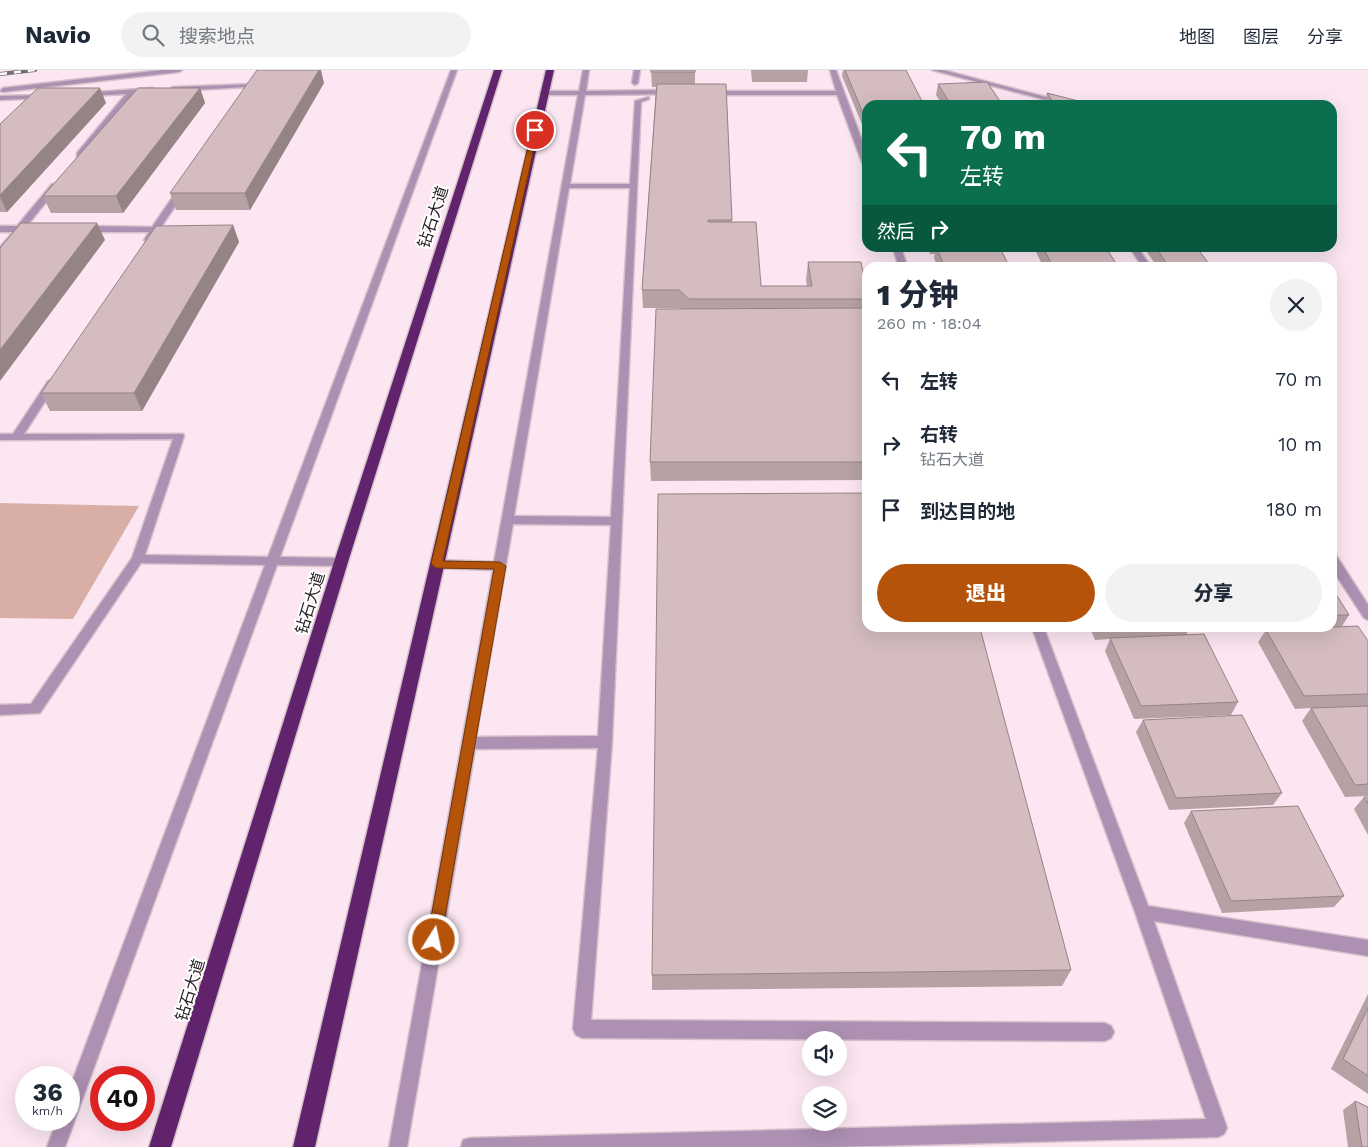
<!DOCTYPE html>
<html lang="zh">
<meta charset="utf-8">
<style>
:root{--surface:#fff;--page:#f2f2f3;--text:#1f2937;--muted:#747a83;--line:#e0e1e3;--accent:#b45309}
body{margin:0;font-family:"Work Sans","Noto Sans SC",sans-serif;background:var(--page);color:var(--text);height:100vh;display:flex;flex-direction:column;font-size:19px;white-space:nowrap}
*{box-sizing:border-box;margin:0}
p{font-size:16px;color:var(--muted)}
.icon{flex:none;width:28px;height:28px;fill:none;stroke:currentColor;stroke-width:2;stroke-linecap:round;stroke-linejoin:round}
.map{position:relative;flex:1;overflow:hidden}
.sheet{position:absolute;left:862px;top:192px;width:475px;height:370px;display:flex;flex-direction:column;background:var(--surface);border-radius:15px;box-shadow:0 5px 20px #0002}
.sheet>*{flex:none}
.guide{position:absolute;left:862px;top:30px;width:475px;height:152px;border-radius:15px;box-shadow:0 5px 20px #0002;background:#0b6e4f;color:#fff;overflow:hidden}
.fabs{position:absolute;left:802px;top:961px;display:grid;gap:10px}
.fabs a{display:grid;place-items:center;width:45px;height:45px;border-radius:50%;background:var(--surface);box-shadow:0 5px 20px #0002;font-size:25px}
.speed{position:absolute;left:15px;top:996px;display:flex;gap:10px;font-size:25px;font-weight:700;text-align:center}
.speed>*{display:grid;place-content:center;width:65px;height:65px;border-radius:50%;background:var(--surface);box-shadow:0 5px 20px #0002;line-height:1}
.speed small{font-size:12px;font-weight:400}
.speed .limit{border:8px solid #d22;background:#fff;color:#111}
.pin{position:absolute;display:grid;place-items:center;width:42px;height:42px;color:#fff;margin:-21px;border:2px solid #fff;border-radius:50%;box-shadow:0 1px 5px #0007}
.me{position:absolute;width:55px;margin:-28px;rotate:10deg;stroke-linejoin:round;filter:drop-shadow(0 0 4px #0008)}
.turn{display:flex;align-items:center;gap:18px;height:105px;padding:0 15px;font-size:22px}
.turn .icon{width:65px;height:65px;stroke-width:2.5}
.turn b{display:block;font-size:35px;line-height:42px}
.then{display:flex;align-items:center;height:48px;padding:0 15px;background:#0003;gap:10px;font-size:19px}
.round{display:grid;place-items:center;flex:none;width:52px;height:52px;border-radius:26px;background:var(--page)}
.headline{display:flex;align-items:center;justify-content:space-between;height:85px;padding:0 15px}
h1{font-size:30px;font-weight:800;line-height:38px}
.button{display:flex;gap:10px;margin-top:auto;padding:10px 15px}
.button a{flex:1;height:58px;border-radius:30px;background:var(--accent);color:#fff;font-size:20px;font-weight:800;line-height:58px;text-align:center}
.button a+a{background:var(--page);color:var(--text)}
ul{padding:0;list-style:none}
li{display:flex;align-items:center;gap:15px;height:65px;padding:0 15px}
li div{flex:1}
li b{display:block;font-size:19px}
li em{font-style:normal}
header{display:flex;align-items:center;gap:30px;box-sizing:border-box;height:70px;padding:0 25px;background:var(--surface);border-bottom:1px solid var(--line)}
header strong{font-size:24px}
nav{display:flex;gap:28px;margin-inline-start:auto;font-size:18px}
.search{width:350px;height:45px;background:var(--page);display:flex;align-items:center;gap:12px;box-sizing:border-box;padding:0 18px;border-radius:28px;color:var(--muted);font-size:19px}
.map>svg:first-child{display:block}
.green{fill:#d9aea7}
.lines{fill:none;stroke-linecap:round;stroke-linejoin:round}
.minor-casing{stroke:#d4c1cb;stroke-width:3}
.highway-casing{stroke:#d4c1cb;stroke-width:3}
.minor{fill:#ad90b2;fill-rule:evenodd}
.highway{fill:#61246c;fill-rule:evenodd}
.rail-casing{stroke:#786c72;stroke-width:4}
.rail{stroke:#fff;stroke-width:2.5;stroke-dasharray:7;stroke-linecap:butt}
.wall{fill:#b6a2a5}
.shaded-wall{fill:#948486}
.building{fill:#d4bcc0;stroke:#948486}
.route{fill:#b45309;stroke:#753606}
.labels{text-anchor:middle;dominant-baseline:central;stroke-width:4;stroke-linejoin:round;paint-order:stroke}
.street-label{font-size:16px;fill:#221b1f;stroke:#fff}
</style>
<header>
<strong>Navio</strong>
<div class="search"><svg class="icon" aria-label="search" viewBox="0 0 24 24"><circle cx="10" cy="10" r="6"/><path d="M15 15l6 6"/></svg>搜索地点</div>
<nav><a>地图</a><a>图层</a><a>分享</a></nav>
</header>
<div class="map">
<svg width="1368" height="1077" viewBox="0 0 1368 1077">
<rect width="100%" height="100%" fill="#fbe6f1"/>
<!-- green -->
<polygon class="green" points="0,433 139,436 73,549 0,548"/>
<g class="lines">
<defs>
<g id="minor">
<polygon points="162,0 182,0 179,2 3,22 0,21 3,18"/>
<polygon points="451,0 457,0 280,487 341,488 347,492 341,496 277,495 65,1077 47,1077 57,1050 69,1050 69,1020 265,495 141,493 40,643 0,645 0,635 31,634 132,488 173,369 0,370 0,364 13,364 48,311 52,310 57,313 24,364 183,364 184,366 145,485 268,487"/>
<path d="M583 0H589L586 21 672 20 675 22 672 24 585 25 570 114H630L635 31 649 27V29L641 32 612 672 591 950 1105 953 1111 956 1114 962 1111 968 1105 971 582 968 576 965 573 959 598 678 475 679 407 1077H389L493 500 436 498 430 494 436 490 494 492 578 25H543L540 23 543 21H579ZM569 118H630L611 447 514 446ZM513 454 611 455 598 666 476 667Z"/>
<polygon points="634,0 640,0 638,13 635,15 632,13"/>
<polygon points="830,0 836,0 868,87 868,100 864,98 837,25 710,25 707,23 710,21 836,21"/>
<polygon points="932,0 943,0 1076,35 1065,35"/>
<polygon points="255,14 251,23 248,25 245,23 248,17 173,21 170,19 173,17"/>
<polygon points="153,18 155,19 155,21 134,23 83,87 77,87 77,83 126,24 85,26 82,24 83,23"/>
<polygon points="47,25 48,26 45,28 0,30 0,26"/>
<polygon points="52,114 59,116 26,157 29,159 28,161 22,162 3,185 0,186 0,177 13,162 0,162 0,156 17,156"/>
<polygon points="179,118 186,120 151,172 144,170 149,162 85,162 81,159 85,156 152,157"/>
<polygon points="893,178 901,178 908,198 899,198"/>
<polygon points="1130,178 1138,178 1152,198 1143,198"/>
<polygon points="1332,484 1336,485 1368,535 1368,550 1364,548 1332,499"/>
<polygon points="1032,558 1044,558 1148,836 1368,870 1368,886 1154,851 1227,1058 1224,1064 1218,1067 830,1077 461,1077 463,1070 470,1068 1206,1049 1135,842"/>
</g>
<g id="highway">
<polygon points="494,0 502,0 348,492 171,1077 149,1077 334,492"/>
<polygon points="546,0 554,0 315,1077 293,1077"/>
</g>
</defs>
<!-- minor casing -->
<use href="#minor" class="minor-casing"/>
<!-- highway casing -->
<use href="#highway" class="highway-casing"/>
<!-- minor -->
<use href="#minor" class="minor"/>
<!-- highway -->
<use href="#highway" class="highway"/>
<defs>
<polyline id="rail" points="0,4 35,0"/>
</defs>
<!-- rail casing -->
<use href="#rail" class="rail-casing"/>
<!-- rail -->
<use href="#rail" class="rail"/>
</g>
<!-- wall -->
<g class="wall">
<polygon points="651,0 695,0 695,14 726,14 732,152 761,216 807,216 806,210 808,192 868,225 868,410 651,411 650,392 680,239 679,238 643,238 642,220 656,17 652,17"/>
<polygon points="751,0 808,0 807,12 752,12"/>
<polygon points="843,0 906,0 868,35 868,69 842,6"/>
<polygon points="324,13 250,140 176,140 170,123"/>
<polygon points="938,14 1002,34 1002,35 942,35 936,25"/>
<polygon points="200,18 205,33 123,143 51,143 43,126"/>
<polygon points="1047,23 1094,35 1045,35 1045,33"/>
<polygon points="106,33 7,142 0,142 0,54"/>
<polygon points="233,155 239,172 142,341 50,341 41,323"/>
<polygon points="928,178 1000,178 1010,198 938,198 934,188 935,184 930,184"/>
<polygon points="1031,178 1106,178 1119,198 1044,198 1036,182 1037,178"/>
<polygon points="1144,178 1197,178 1212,198 1158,198"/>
<polygon points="1332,518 1349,545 1342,556 1368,571 1368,726 1345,727 1302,651 1311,638 1295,639 1258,572 1266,560 1290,559 1289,558 1332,558"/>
<polygon points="1090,558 1190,558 1186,565 1238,632 1231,645 1134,649 1105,581 1110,569 1095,570"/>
<polygon points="1143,650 1282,723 1273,735 1169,740 1136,662"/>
<polygon points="1364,727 1368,727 1368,765 1354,739"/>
<polygon points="1191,741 1344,826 1334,837 1222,843 1184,753"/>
<polygon points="1071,900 1062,916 652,920 652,905"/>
<polygon points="1368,924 1368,1024 1331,999"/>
<polygon points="1355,1031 1368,1077 1348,1077 1343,1040"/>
</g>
<!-- shaded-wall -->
<g class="shaded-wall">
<polygon points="319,0 321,0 324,13 250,140 245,123"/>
<polygon points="100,18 106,33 7,142 0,127 0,125"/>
<polygon points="200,18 205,33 123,143 116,126"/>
<polygon points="97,153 105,170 0,311 0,280"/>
<polygon points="233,155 239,172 142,341 134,323"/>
</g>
<!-- building -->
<g class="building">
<polygon points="257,0 319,0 245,123 170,123"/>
<rect x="651" y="0" width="44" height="2"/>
<polygon points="845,0 906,0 924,35 868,35 868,55"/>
<polygon points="987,12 1002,34 951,35 938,14"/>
<polygon points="657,14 726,14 732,150 708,150 708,152 756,152 761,216 812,216 808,192 861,192 868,225 868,229 689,229 679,220 642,220"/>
<polygon points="38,18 100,18 0,125 0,54"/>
<polygon points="138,18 200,18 116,126 43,126"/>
<polygon points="1047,23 1094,35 1055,35"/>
<polygon points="21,153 97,153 0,280 0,178"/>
<polygon points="233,155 134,323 41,323 156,156"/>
<polygon points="937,178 1000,178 1010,198 945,198"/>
<polygon points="1043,178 1106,178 1119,198 1054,198"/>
<polygon points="1156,178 1197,178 1212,198 1170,198"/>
<polygon points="868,238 868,392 650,392 656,239"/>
<polygon points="868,423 868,558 980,558 1071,900 652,905 658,424"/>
<polygon points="1332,518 1349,545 1332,545"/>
<polygon points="1358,556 1368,571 1368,624 1304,626 1266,560"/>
<polygon points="1204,564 1238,632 1141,636 1110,568"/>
<polygon points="1368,636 1368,714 1355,715 1311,638"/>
<polygon points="1242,645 1282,723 1176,728 1143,650"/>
<polygon points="1364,727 1368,727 1368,734"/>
<polygon points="1298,736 1344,826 1231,831 1191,741"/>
<polygon points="1368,938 1368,1006 1343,989"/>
<polygon points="1355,1031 1368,1037 1368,1077 1362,1077"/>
</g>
<!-- route -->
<polygon class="route" points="532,59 538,60 443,491 500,492 506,496 441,870 439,875 434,877 429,875 427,870 494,499 436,498 431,494"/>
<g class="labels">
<!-- street labels -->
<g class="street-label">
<text transform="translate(433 147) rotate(-72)">钻石大道</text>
<text transform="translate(310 533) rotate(-73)">钻石大道</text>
<text transform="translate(190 920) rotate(-73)">钻石大道</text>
</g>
</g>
</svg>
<div class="fabs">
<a><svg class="icon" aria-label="sound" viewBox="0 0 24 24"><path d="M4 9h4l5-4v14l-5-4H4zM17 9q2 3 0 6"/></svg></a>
<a><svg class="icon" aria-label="layers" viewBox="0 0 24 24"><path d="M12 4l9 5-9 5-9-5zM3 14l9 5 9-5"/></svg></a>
</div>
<div class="speed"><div>36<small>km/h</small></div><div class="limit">40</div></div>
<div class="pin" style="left:535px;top:60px;background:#d93025"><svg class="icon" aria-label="arrive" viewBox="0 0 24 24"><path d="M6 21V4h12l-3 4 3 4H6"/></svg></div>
<svg class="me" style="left:434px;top:870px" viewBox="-20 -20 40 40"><circle r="17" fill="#b45309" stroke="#fff" stroke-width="3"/><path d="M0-11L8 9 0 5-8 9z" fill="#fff"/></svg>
<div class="guide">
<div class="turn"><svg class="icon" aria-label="left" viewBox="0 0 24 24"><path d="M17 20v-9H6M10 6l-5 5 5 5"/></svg><div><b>70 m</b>左转</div></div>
<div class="then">然后<svg class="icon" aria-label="right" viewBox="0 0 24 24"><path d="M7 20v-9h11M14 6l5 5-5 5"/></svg></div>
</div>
<section class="sheet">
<div class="headline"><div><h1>1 分钟</h1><p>260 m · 18:04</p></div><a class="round"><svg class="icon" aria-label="close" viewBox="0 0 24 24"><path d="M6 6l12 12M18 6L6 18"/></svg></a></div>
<ul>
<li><svg class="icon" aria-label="left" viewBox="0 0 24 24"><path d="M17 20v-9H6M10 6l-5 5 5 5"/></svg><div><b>左转</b></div><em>70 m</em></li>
<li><svg class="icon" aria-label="right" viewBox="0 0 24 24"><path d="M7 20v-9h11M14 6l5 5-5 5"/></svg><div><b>右转</b><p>钻石大道</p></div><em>10 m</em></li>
<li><svg class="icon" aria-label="arrive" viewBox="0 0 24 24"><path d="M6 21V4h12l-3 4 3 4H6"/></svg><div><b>到达目的地</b></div><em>180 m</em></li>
</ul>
<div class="button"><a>退出</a><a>分享</a></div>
</section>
</div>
